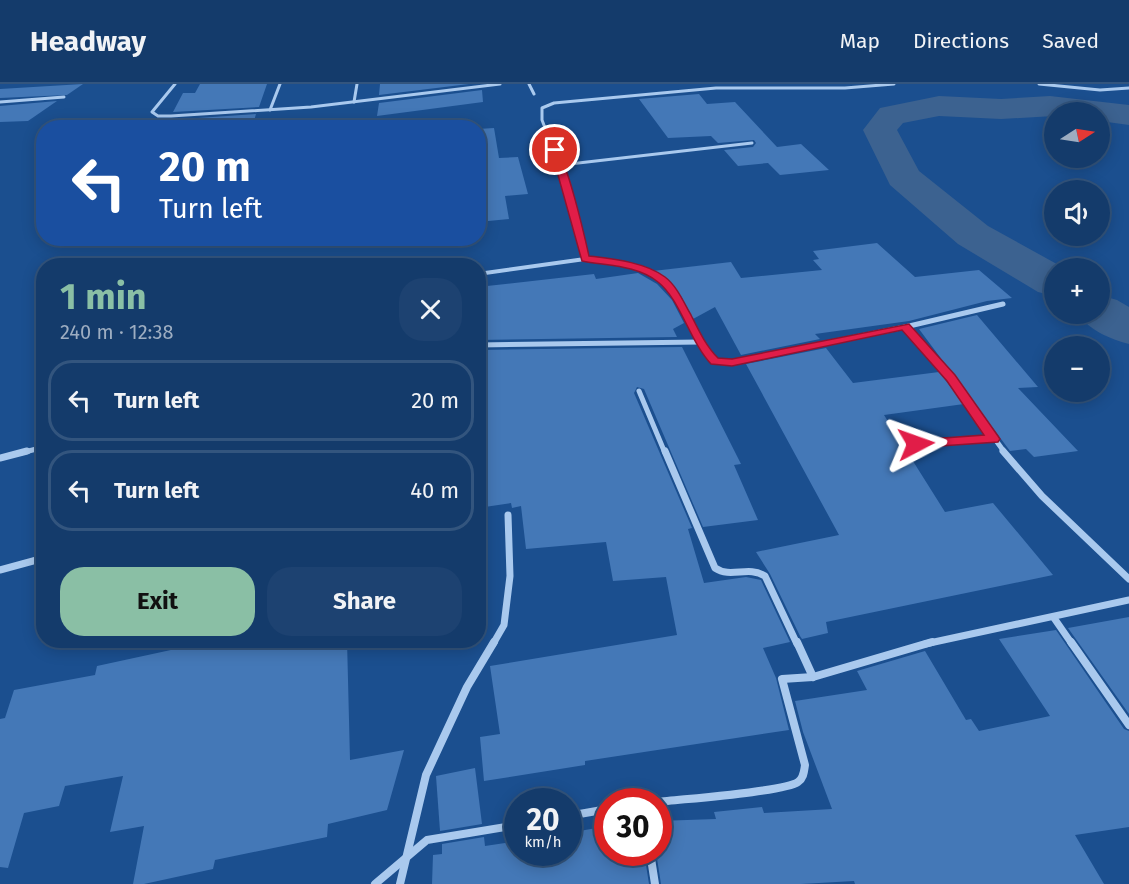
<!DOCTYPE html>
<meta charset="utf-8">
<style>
:root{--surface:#143b6b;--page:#1d4271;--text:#f1f3f6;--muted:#9dadc1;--line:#33557e;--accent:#8abfa5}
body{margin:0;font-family:"Fira Sans",sans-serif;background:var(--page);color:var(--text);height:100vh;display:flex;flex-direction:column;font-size:22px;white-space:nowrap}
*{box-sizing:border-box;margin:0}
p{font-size:20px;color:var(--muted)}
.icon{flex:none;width:33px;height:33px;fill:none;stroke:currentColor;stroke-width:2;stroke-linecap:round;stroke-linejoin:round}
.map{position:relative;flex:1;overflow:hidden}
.sheet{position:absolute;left:36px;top:174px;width:450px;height:390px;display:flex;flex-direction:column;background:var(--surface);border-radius:24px;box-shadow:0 3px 15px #0003,0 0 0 2px var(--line)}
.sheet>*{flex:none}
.guide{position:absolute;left:36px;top:36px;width:450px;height:126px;border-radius:24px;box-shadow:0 3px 15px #0003,0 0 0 2px var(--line);background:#1a4fa0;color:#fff;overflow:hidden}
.needle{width:39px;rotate:78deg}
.controls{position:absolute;left:1044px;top:18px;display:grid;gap:12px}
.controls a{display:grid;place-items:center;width:66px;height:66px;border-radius:50%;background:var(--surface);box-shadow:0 3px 15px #0003,0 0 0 2px var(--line);font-size:30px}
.speed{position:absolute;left:504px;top:704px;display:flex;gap:12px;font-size:30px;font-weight:700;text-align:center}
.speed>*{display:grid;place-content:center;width:78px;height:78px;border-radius:50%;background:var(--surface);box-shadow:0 3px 15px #0003,0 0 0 2px var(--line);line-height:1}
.speed small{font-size:15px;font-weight:400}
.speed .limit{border:9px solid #d22;background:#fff;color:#111}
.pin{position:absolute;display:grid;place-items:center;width:51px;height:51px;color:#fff;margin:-26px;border:3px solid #fff;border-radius:50%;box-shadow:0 2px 6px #0007}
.me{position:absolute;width:66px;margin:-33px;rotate:86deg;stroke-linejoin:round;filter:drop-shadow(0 0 4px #0008)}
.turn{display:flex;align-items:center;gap:21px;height:126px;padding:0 24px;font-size:27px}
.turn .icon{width:78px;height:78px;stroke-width:2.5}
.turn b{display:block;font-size:42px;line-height:51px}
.round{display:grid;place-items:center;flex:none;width:63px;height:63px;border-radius:24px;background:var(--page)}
.overview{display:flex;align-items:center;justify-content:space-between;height:102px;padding:0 24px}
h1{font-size:36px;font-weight:700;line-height:45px;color:var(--accent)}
.button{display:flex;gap:12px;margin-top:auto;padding:12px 24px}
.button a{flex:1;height:69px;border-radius:24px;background:var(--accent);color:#111;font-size:24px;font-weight:700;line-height:69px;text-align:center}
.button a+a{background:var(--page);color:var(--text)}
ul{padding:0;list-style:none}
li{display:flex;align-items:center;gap:18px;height:81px;margin:0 12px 9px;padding:0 12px;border:3px solid var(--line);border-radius:24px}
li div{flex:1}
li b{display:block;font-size:22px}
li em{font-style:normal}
header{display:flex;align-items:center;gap:36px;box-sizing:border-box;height:84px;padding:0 30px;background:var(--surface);border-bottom:2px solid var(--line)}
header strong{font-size:28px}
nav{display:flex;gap:33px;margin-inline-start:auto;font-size:21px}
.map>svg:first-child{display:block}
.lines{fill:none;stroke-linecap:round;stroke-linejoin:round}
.river{fill:#3c6290;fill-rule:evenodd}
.building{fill:#4478b7}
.street-far4{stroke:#a9c9ee;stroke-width:3}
.street-far3{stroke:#a9c9ee;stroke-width:4}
.street-far2{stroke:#a9c9ee;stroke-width:5}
.street-far1{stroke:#a9c9ee;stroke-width:7}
.street{stroke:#a9c9ee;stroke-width:8}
.route{fill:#e11d48;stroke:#92132f;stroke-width:1.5}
</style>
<header>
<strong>Headway</strong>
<nav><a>Map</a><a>Directions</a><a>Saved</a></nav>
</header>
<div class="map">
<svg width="1129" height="800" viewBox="0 0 1129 800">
<rect width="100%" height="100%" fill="#1b4f8f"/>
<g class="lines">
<!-- river -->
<g class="river">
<polygon points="939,12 1001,15 1050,12 1129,21 1129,41 1100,37 1100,28 1054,28 1054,32 1001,35 939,32 903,39 897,46 919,87 988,142 1064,184 1054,184 1054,212 1038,208 958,160 890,101 863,46 880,24"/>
<path d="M1100 211 1117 216 1129 223V260C1110 255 1089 246 1078 230H1100Z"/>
</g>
</g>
<!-- building -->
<g class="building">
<polygon points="83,0 67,11 0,14 0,5"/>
<polygon points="200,0 267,0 259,23 173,28 183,9 195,9"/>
<polygon points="380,0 469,0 379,11"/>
<polygon points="482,6 483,18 377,32 379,19"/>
<polygon points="699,10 707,20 735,18 777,63 801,60 829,86 780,91 768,79 738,82 724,66 753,63 756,59 754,56 718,59 711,52 668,54 639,15"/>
<polygon points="57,17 28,37 0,38 0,22"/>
<polygon points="256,30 252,44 165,44 169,36"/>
<polygon points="494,44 499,74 518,73 528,110 505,112 509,135 478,138 478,45"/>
<polygon points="877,159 915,193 979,186 1012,214 987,217 909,237 815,250 820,255 741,271 715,223 693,235 681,212 663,193 653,187 731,178 741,194 822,186 813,176 819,175 813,167"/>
<polygon points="638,189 657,200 672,216 684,239 673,245 677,253 478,256 478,203 594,190 596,195"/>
<polygon points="977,231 1038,303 1018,304 1078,367 1034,373 1026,365 1010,367 919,245"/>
<polygon points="682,263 741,380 734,381 758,436 703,443 644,305 637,303 634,309 692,444 688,445 704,499 746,493 761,496 790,558 763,564 776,594 789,646 585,677 585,681 484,697 480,653 500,650 490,582 677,551 666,493 613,497 606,458 526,465 521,422 512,424 511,419 478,424 478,266"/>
<polygon points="826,264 853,299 939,288 964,320 884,331 945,428 993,419 1053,491 826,538 828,549 802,555 800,552 770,490 756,468 839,451 746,280"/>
<polygon points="1129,533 1129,630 1068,544"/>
<polygon points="1056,546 1124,645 1129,647 1129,743 1075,751 1104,800 855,800 854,797 801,800 661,800 656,768 658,768 658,737 716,735 714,728 762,723 764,729 832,725 803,648 795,617 867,606 857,587 925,567 966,636 971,635 979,647 1050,632 999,555"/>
<polygon points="217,556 347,556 350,676 404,666 387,726 328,740 327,753 215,776 213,785 144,800 133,800 144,742 110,748 123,692 65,702 59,722 24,729 8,784 0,783 0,635 5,634 14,606 95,591 97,582"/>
<polygon points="475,684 482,740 440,747 436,692"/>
<polygon points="608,742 608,768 644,768 649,800 432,800 433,771 442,770 442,760 484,753 485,762 518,757 518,768 568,768 568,749"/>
</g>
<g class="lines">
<!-- street-far4 -->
<g class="street-far4">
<polyline points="175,0 152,28 158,32 171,32 311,23 500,0"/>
<polyline points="529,0 534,10"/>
<polyline points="1039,0 1100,6 1129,4"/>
<polyline points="0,18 64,13"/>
<polyline points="354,18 357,0"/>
<polyline points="270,26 280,0"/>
<polyline points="561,81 752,59"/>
<polyline points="565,96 542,36 542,24 554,19 716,4 845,4 894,0"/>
</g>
<!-- street-far3 -->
<g class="street-far3">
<path d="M585 175C622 179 657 182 678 217"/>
<polyline points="478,190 585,175 565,95"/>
</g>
<!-- street-far2 -->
<g class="street-far2">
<polyline points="677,215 702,262 715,278 732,278 905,243 951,294 1005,369"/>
<polyline points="905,243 1003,220"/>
<polyline points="478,261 700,258"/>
<polyline points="639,307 665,369"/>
<polyline points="916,360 993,355"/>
<polyline points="21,369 44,363"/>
</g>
<!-- street-far1 -->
<g class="street-far1">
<path d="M665 367 715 484C731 495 748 481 765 492L797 560"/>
<polyline points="1003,367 1042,412 1129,495"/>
<polyline points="0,374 27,367"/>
<polyline points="0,486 44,474"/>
<polyline points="1054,534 1072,560"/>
<polyline points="493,560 504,541 510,492 508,431"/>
<polyline points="925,560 1129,516"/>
</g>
<!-- street -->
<g class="street">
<polyline points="797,558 813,593"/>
<polyline points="1071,558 1129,641"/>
<path d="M658 718C682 715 784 708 798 698 804 694 804 687 805 681L782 595 813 593 932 558"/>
<polyline points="568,732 608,725"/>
<polyline points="650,768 655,800"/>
<polyline points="375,800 427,756 518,741"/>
<polyline points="400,800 426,691 467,603 494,558"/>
</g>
</g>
<!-- route -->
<path class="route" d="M555 64C566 71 585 154 589 172 613 175 645 178 665 193 677 202 684 219 691 231 699 247 706 262 718 274L732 275 909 240 955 291 998 352 1000 355 998 358 912 364 910 360 912 357 916 356 984 351 947 297 902 246 732 282 711 280C690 258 680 215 658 198 637 181 607 182 582 177L551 66Z"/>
</svg>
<div class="controls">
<a><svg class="needle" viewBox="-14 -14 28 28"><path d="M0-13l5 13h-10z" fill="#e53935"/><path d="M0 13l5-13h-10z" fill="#9dadc1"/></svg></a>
<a><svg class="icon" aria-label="sound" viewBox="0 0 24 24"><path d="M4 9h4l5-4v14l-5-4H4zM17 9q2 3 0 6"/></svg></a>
<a>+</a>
<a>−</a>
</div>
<div class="speed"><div>20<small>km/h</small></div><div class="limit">30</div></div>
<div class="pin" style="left:555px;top:66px;background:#d93025"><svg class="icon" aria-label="arrive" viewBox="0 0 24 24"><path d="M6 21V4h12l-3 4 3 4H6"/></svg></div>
<svg class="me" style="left:916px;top:360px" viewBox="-20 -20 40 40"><path d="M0-17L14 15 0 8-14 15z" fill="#e11d48" stroke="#fff" stroke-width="4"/></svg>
<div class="guide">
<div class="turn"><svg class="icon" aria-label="left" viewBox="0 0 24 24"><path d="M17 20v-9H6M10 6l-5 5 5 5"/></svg><div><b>20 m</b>Turn left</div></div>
</div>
<section class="sheet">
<div class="overview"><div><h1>1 min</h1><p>240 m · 12:38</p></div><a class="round"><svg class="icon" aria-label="close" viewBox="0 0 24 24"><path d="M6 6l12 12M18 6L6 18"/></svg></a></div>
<ul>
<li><svg class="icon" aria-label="left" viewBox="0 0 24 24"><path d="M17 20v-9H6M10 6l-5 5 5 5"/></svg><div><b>Turn left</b></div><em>20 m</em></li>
<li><svg class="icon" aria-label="left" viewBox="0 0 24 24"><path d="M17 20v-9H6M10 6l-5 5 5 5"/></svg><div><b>Turn left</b></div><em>40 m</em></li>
</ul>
<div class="button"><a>Exit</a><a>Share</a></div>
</section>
</div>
